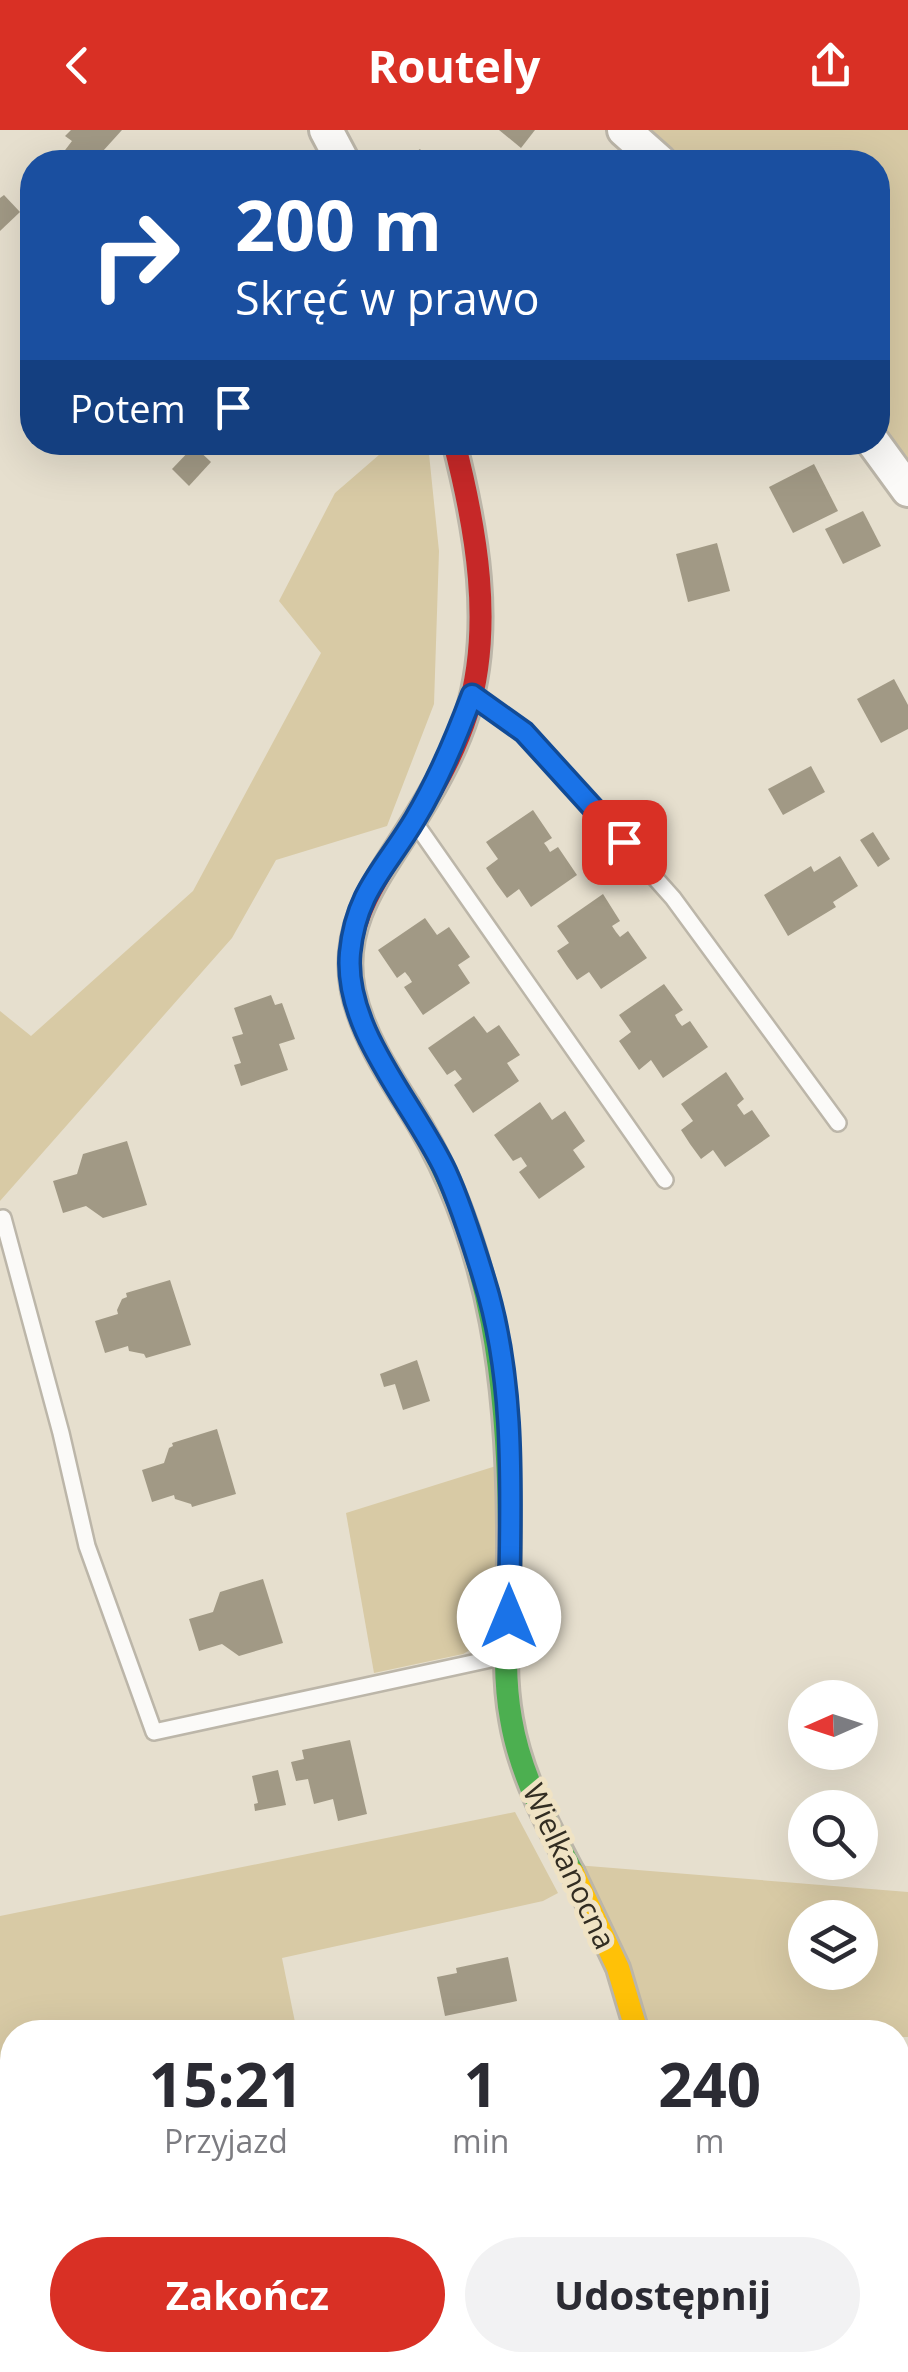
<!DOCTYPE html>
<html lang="pl">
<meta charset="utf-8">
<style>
:root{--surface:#fff;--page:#f2f2f3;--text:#2b2b33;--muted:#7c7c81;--accent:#d93025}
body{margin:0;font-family:"Open Sans",sans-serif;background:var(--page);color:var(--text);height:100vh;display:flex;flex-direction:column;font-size:38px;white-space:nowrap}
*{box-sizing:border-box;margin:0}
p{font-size:32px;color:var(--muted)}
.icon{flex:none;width:55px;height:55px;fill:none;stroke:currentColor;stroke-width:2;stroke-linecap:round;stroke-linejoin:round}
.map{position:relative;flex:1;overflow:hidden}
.drawer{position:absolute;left:0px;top:1890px;width:910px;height:352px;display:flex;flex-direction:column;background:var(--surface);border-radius:40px 40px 0 0;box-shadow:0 10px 40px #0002}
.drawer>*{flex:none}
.hud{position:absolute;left:20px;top:20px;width:870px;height:305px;border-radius:40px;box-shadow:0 10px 40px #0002;background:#1a4fa0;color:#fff;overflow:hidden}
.needle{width:65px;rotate:267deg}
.controls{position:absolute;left:788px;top:1550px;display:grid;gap:20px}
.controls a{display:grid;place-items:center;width:90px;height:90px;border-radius:50%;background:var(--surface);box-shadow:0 10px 40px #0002;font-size:50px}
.pin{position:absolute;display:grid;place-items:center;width:85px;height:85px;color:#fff;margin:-42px;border-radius:20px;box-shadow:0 5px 15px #0006}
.me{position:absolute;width:110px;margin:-55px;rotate:0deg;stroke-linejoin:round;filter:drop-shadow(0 0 8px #0008)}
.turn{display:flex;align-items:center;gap:35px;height:210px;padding:0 50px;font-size:45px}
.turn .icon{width:130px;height:130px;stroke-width:2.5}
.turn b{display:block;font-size:70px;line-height:85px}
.then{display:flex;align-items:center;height:95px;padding:0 50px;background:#0003;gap:20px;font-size:38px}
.eta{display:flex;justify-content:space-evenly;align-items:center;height:170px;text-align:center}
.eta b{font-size:60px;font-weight:700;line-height:70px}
.button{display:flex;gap:20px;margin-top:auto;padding:20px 50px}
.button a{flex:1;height:115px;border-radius:60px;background:var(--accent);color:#fff;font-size:40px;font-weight:700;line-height:115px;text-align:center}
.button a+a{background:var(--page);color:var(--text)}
header{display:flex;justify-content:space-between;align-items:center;height:130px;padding:0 50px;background:var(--accent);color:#fff;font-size:45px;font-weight:700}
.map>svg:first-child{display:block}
.green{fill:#d8caa5;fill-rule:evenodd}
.building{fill:#a19985}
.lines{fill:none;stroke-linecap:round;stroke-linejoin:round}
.lane-casing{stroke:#bcb6a9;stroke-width:20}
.street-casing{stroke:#bcb6a9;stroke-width:38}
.fast-casing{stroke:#bcb6a9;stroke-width:28}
.slow-casing{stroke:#bcb6a9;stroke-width:28}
.jam-casing{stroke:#bcb6a9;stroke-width:28}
.lane{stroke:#fbfaf8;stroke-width:15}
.street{stroke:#fbfaf8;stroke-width:32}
.fast{stroke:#4caf50;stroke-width:22}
.slow{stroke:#ffc107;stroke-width:22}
.jam{stroke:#c62828;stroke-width:22}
.route-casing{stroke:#114b97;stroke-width:25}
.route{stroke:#1a73e8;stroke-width:18}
.labels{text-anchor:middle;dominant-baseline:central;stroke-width:10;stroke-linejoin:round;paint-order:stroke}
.street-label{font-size:30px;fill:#322d22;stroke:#f0e3c4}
</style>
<header><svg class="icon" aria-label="back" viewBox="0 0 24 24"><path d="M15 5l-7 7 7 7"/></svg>Routely<svg class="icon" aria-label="share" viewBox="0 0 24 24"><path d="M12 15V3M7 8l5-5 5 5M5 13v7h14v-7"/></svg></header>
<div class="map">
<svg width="908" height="2242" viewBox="0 0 908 2242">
<rect width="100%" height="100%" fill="#e6dfce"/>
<!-- green -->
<g class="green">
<polygon points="646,0 908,0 908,341 878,297 878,32 683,32"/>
<polygon points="387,318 429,324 439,421 434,574 387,696 276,730 232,808 0,1071 0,881 31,906 193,761 321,523 279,471 335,363"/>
<polygon points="496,1336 496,1505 463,1524 374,1543 346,1383"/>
<polygon points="515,1682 558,1763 543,1771 282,1828 297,1902 12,1902 12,1999 0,2002 0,1786"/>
<path d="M576 1735 908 1762V1907H898V1902H648ZM805 1788H860V1842H805Z"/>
<polygon points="898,2127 908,2128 908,2242 618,2242 622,2230 898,2230"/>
<polygon points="12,2135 12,2230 249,2230 252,2242 0,2242 0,2138"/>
</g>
<!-- building -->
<g class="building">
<polygon points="71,0 122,0 93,32 64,32 59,28 72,11 65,6"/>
<polygon points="499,0 535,0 521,18"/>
<polygon points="420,19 430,32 381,32 395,22 402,32"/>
<polygon points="4,65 20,82 0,101 0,68"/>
<polygon points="194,316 211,332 189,356 172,339"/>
<polygon points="814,334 838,381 793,403 769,357"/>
<polygon points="863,381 881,416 843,434 825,399"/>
<polygon points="717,413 730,461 688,472 676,424"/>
<polygon points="894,549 908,575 908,599 881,613 857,569"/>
<polygon points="811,636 825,662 783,685 768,659"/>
<polygon points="533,680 552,708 544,713 547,717 550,722 558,717 577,745 531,777 519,759 507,768 496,753 486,738 498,729 486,712"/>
<polygon points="873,702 890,729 878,737 860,710"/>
<polygon points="840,726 858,756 833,772 836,777 788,806 764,765 811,736 814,742"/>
<polygon points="603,764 620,791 612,796 616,802 620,807 628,801 647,828 601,859 589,842 577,850 567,836 557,821 569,813 557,796"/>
<polygon points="425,788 437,805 449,797 470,827 458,835 470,853 423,885 404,857 412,852 409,847 405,842 397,848 378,820"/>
<polygon points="664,854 683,880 675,885 678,891 682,896 690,891 708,917 663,948 651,930 639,940 619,911 631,902 619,885"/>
<polygon points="271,865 275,875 282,873 295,909 279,914 288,940 241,956 234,935 241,933 232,907 243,904 234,878"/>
<polygon points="474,886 487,903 499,895 520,925 507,933 519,951 473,983 454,955 462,949 455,940 447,945 428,918"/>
<polygon points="726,942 744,969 737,975 744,985 752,980 770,1006 725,1037 713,1020 701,1029 690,1014 681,1000 693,991 681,974"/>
<polygon points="540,972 552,990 565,981 585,1011 573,1020 585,1037 539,1069 519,1042 527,1036 521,1027 513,1031 494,1005"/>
<polygon points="127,1011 147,1075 103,1088 86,1076 63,1083 53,1051 77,1044 83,1024"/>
<polygon points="170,1150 191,1215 146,1228 144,1224 129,1221 128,1216 105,1223 95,1191 118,1184 117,1180 122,1169 127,1167 126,1163"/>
<polygon points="417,1230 430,1271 403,1280 395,1254 384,1257 380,1244"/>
<polygon points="217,1299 236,1364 192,1377 191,1374 175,1369 174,1365 152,1372 142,1340 164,1333 169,1318 173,1316 172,1313"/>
<polygon points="263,1449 283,1513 239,1526 222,1514 199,1521 189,1489 213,1482 220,1462"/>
<polygon points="350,1610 367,1684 338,1691 333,1669 314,1674 308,1649 296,1651 291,1632 304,1629 302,1620"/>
<polygon points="278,1640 286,1675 255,1681 254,1674 258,1673 252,1646"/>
<polygon points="508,1827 517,1871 445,1886 437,1847 457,1843 456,1838"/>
<polygon points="284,2230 315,2230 316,2239 351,2235 352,2242 286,2242"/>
<polygon points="477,2230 537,2230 541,2242 494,2242 494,2237 477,2238"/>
</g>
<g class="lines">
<defs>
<g id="lane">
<polyline points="476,567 524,601 673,768 838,993"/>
<polyline points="418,697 665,1050"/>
<polyline points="3,1088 61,1303 87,1416 154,1602 505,1526"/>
</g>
<g id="street">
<polyline points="326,0 343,32"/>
<polyline points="624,0 660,32"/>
<polyline points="873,312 908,360"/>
<polyline points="603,2242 606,2230"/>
</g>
<path id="fast" d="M409 977C495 1113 510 1265 509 1422 509 1477 501 1535 511 1589 520 1644 547 1694 573 1743"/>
<polyline id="slow" points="573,1743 618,1838 637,1902"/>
<path id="jam" d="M409 977C386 941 362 903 353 861 340 796 376 751 408 700 431 664 454 625 467 584 494 497 476 398 454 312"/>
</defs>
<!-- lane casing -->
<use href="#lane" class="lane-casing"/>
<!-- street casing -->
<use href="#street" class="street-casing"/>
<!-- fast casing -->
<use href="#fast" class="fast-casing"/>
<!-- slow casing -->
<use href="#slow" class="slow-casing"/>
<!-- jam casing -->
<use href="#jam" class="jam-casing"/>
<!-- lane -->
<use href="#lane" class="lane"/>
<!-- street -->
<use href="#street" class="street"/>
<!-- fast -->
<use href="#fast" class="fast"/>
<!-- slow -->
<use href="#slow" class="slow"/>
<!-- jam -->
<use href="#jam" class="jam"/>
</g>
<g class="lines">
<defs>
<path id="route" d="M509 1487C510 1376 518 1256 484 1149 473 1113 461 1075 446 1042 415 975 343 900 350 823 356 761 386 738 415 689 439 649 456 608 472 565L524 602 624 712"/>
</defs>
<!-- route casing -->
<use href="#route" class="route-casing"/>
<!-- route -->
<use href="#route" class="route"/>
</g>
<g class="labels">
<!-- street labels -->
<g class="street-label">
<text transform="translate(570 1736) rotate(65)">Wielkanocna</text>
</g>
</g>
</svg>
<div class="controls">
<a><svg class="needle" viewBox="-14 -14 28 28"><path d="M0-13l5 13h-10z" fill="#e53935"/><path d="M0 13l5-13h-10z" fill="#7c7c81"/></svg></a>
<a><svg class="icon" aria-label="search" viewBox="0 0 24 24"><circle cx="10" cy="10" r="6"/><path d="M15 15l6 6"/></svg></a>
<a><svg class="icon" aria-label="layers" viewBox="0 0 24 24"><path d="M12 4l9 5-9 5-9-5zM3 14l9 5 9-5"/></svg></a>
</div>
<div class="pin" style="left:624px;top:712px;background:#d93025"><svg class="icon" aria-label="arrive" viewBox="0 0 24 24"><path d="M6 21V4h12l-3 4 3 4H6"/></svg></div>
<svg class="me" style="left:509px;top:1487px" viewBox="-20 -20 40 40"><circle r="19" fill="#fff"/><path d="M0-13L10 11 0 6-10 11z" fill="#1a73e8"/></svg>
<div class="hud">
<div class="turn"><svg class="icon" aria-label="right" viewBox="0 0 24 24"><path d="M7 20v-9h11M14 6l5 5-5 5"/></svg><div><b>200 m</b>Skręć w prawo</div></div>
<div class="then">Potem<svg class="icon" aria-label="arrive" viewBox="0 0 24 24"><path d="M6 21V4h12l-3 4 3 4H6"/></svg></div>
</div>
<section class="drawer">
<div class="eta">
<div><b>15:21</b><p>Przyjazd</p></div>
<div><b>1</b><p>min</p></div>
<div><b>240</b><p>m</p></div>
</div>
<div class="button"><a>Zakończ</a><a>Udostępnij</a></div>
</section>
</div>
